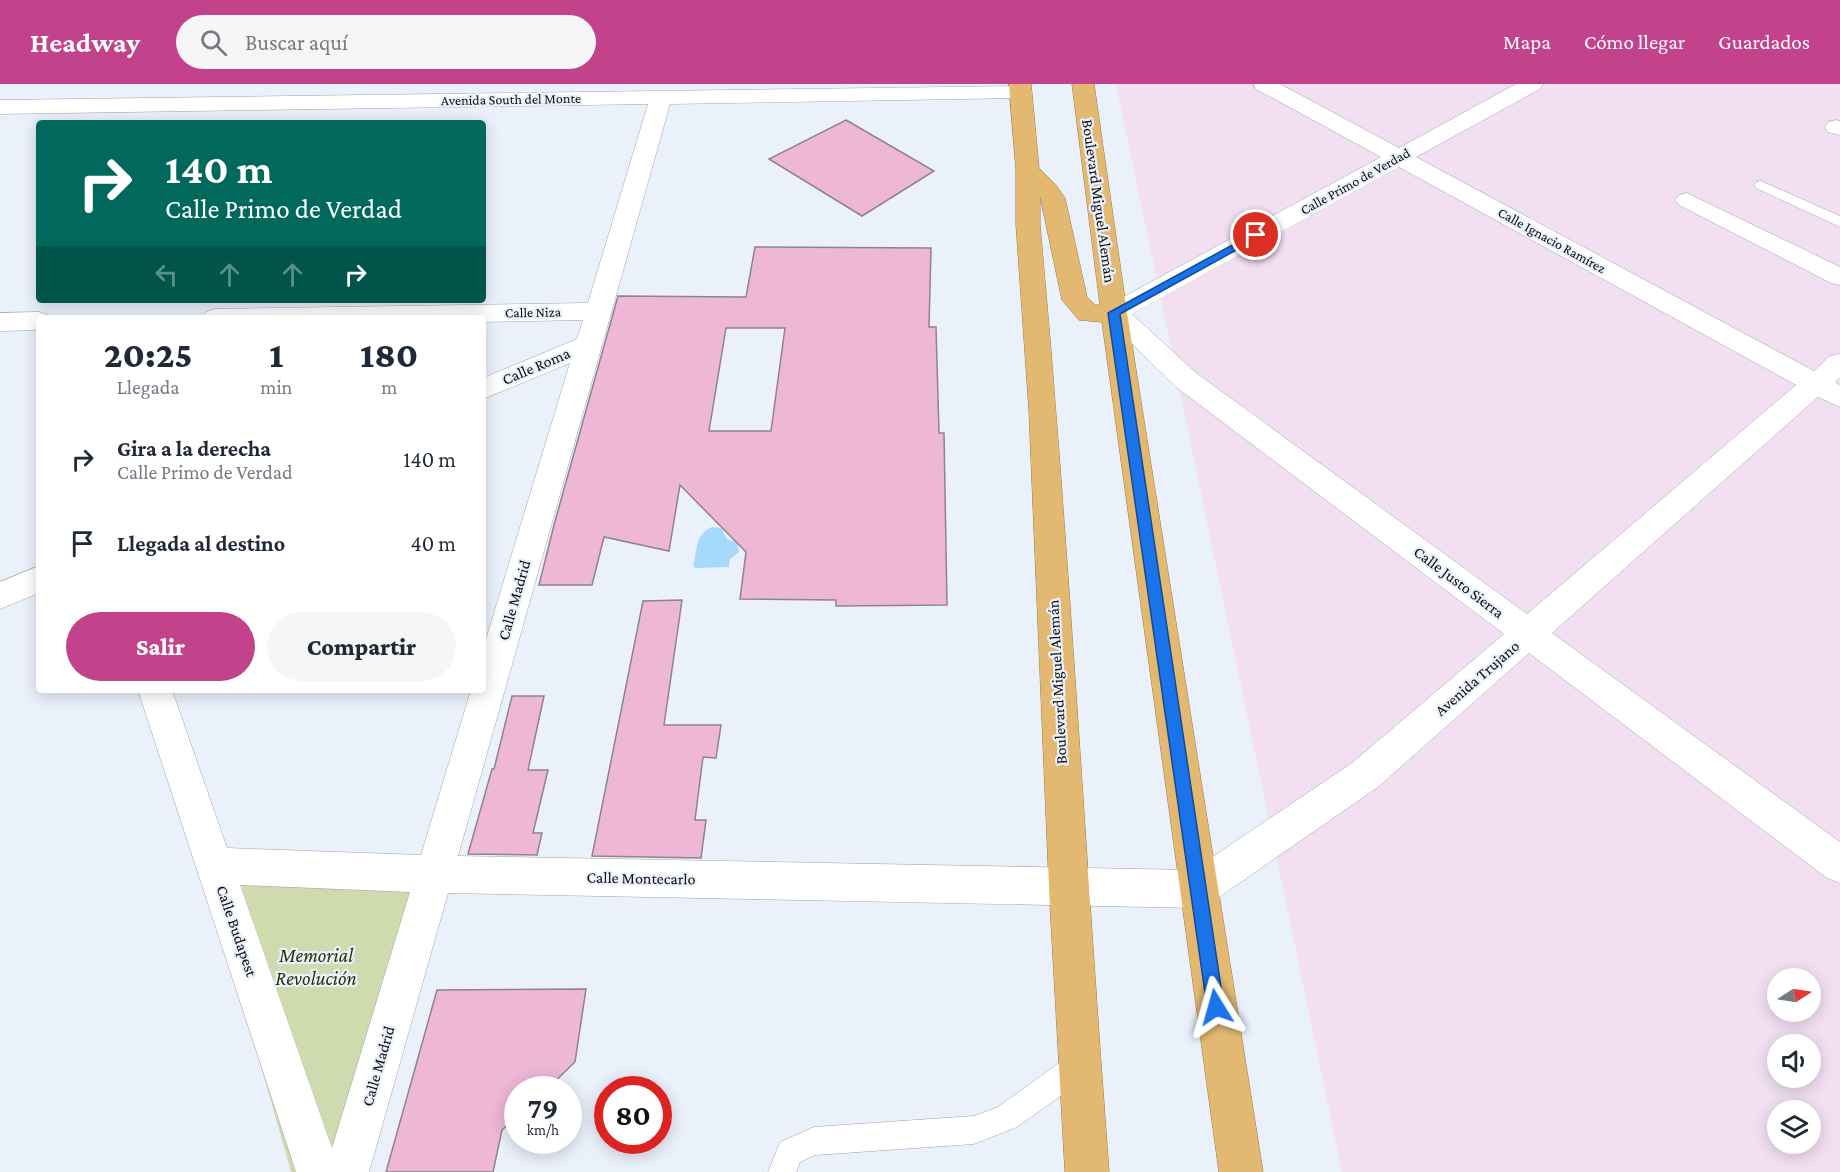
<!DOCTYPE html>
<html lang="es">
<meta charset="utf-8">
<style>
:root{--surface:#fff;--page:#f6f6f7;--text:#1f2937;--muted:#747a83;--accent:#c3428c}
body{margin:0;font-family:"Crimson Pro",serif;background:var(--page);color:var(--text);height:100vh;display:flex;flex-direction:column;font-size:22px;white-space:nowrap}
*{box-sizing:border-box;margin:0}
p{font-size:20px;color:var(--muted)}
.icon{flex:none;width:33px;height:33px;fill:none;stroke:currentColor;stroke-width:2;stroke-linecap:round;stroke-linejoin:round}
.map{position:relative;flex:1;overflow:hidden}
.sheet{position:absolute;left:36px;top:231px;width:450px;height:378px;display:flex;flex-direction:column;background:var(--surface);border-radius:6px;box-shadow:0 3px 15px #0003}
.sheet>*{flex:none}
.top-card{position:absolute;left:36px;top:36px;width:450px;height:183px;border-radius:6px;box-shadow:0 3px 15px #0003;background:#00695c;color:#fff;overflow:hidden}
.needle{width:39px;rotate:78deg}
.controls{position:absolute;left:1767px;top:884px;display:grid;gap:12px}
.controls a{display:grid;place-items:center;width:54px;height:54px;border-radius:50%;background:var(--surface);box-shadow:0 3px 15px #0003;font-size:30px}
.speed{position:absolute;left:504px;top:992px;display:flex;gap:12px;font-size:30px;font-weight:700;text-align:center}
.speed>*{display:grid;place-content:center;width:78px;height:78px;border-radius:50%;background:var(--surface);box-shadow:0 3px 15px #0003;line-height:1}
.speed small{font-size:15px;font-weight:400}
.speed .limit{border:9px solid #d22;background:#fff;color:#111}
.pin{position:absolute;display:grid;place-items:center;width:51px;height:51px;color:#fff;margin:-26px;border:3px solid #fff;border-radius:50%;box-shadow:0 2px 6px #0007}
.me{position:absolute;width:66px;margin:-33px;rotate:352deg;stroke-linejoin:round;filter:drop-shadow(0 0 4px #0008)}
.turn{display:flex;align-items:center;gap:21px;height:126px;padding:0 30px;font-size:27px}
.turn .icon{width:78px;height:78px;stroke-width:2.5}
.turn b{display:block;font-size:42px;line-height:51px}
.lanes{display:flex;align-items:center;height:57px;padding:0 30px;background:#0003;justify-content:center;gap:30px;direction:ltr}
.lanes .off{opacity:.35}
.eta{display:flex;justify-content:space-evenly;align-items:center;height:102px;text-align:center}
.eta b{font-size:36px;font-weight:800;line-height:42px}
.button{display:flex;gap:12px;margin-top:auto;padding:12px 30px}
.button a{flex:1;height:69px;border-radius:36px;background:var(--accent);color:#fff;font-size:24px;font-weight:800;line-height:69px;text-align:center}
.button a+a{background:var(--page);color:var(--text)}
ul{padding:0;list-style:none}
li{display:flex;align-items:center;gap:18px;height:84px;padding:0 30px}
li div{flex:1}
li b{display:block;font-size:22px}
li em{font-style:normal}
header{display:flex;align-items:center;gap:36px;box-sizing:border-box;height:84px;padding:0 30px;background:var(--accent);color:#fff}
header strong{font-size:28px}
nav{display:flex;gap:33px;margin-inline-start:auto;font-size:21px}
.search{width:420px;height:54px;background:var(--page);display:flex;align-items:center;gap:15px;box-sizing:border-box;padding:0 21px;border-radius:33px;color:var(--muted);font-size:22px}
.map>svg:first-child{display:block}
.commercial{fill:#f2e0f2;fill-rule:evenodd}
.green{fill:#d0daaf}
.water{fill:#a5dafd}
.building{fill:#edb7d5;stroke:#8e8489;stroke-width:1.5;fill-rule:evenodd}
.lines{fill:none;stroke-linecap:round;stroke-linejoin:round}
.lane-casing{stroke:#9ea4ad;stroke-width:1}
.street-casing{stroke:#9ea4ad;stroke-width:1}
.highway-casing{stroke:#977d4f;stroke-width:1}
.lane{fill:#fff;fill-rule:evenodd}
.street{fill:#fff;fill-rule:evenodd}
.highway{fill:#e3b971;fill-rule:evenodd}
.route{fill:#1a73e8;stroke:#114b97;stroke-width:1.5}
.labels{text-anchor:middle;dominant-baseline:central;stroke-width:4.5;stroke-linejoin:round;paint-order:stroke}
.far-street-label{font-size:14px;fill:#0b0d10;stroke:#ebf1fb}
.street-label{font-size:16px;fill:#0b0d10;stroke:#ebf1fb}
.near-park-label{font-size:20px;font-style:italic;fill:#2b3208;stroke:#ebf1fb}
</style>
<header>
<strong>Headway</strong>
<div class="search"><svg class="icon" aria-label="search" viewBox="0 0 24 24"><circle cx="10" cy="10" r="6"/><path d="M15 15l6 6"/></svg>Buscar aquí</div>
<nav><a>Mapa</a><a>Cómo llegar</a><a>Guardados</a></nav>
</header>
<div class="map">
<svg width="1840" height="1088" viewBox="0 0 1840 1088">
<rect width="100%" height="100%" fill="#ebf1fb"/>
<!-- commercial -->
<path class="commercial" d="M1116 0H1840V1088H1342ZM1778 894H1810V927H1778ZM1778 960H1810V993H1778ZM1778 1026H1810V1059H1778Z"/>
<!-- green -->
<polygon class="green" points="209,798 422,806 340,1088 291,1088"/>
<!-- water -->
<path class="water" d="M712 443 721 444 727 455 737 459 739 468 730 475 729 483 695 484 693 482C698 468 693 452 712 443Z"/>
<!-- building -->
<g class="building">
<polygon points="846,36 934,87 862,132 769,75"/>
<path d="M755 163 931 164 929 243H936L939 349H944L947 521 836 522V516L740 515 746 468 680 401 669 467 604 453 592 501H539L554 441 618 212 746 213ZM726 244H785L771 347H709Z"/>
<polygon points="682,516 664,641 721,641 716,674 703,673 695,736 706,736 701,774 592,772 643,517"/>
<polygon points="512,612 544,612 528,686 548,686 533,749 542,749 537,771 468,770 492,685 494,685"/>
<polygon points="586,905 575,978 547,1005 518,1005 518,1032 502,1046 493,1088 386,1088 437,906"/>
</g>
<g class="lines">
<defs>
<g id="lane">
<polygon points="1761,97 1840,132 1840,143 1756,104 1754,101 1756,98"/>
<polygon points="1080,967 1090,971 1094,981 1090,991 1017,1043 974,1060 815,1071 800,1078 796,1088 768,1088 780,1058 814,1043 974,1032 998,1023 1070,971"/>
</g>
<g id="street">
<path d="M1253 0H1280L1399 64 1516 0H1543L1540 5 1416 73 1814 287 1830 272 1840 270V294L1835 298 1840 301V323L1818 313 1552 549 1840 758V799L1827 794 1529 569 1378 703 1212 818 1198 824 448 809 369 1088H296L138 606H172L227 764 421 771 471 606H483V565L570 279 483 315V294L577 255 583 236 483 238V234H202L206 228 215 225 588 219 648 20 0 30V16L1021 2 1029 3 1032 8 1029 13 1021 14 670 20 458 772 1193 786 1352 679 1504 550 1176 303 1101 229 1105 223 1381 73 1256 5ZM1399 83 1796 301 1527 530 1196 289 1132 230ZM240 801 410 808 332 1064Z"/>
<polygon points="1836,36 1840,37 1840,51 1828,48 1825,43 1828,38"/>
<polygon points="1687,109 1840,183 1840,201 1831,199 1679,121 1675,116 1679,111"/>
<polygon points="39,228 48,231 50,234 39,234 39,246 0,247 0,229"/>
<polygon points="39,482 39,509 0,525 0,498"/>
</g>
<path id="highway" d="M1009 0H1031L1039 84 1055 100 1065 114 1087 213 1095 221H1100L1072 0H1094L1127 229 1263 1088H1219L1102 238 1079 236 1062 216 1040 112V140C1069 456 1085 772 1109 1088H1065L1049 803 1029 327 1016 140V86Z"/>
</defs>
<!-- lane casing -->
<use href="#lane" class="lane-casing"/>
<!-- street casing -->
<use href="#street" class="street-casing"/>
<!-- highway casing -->
<use href="#highway" class="highway-casing"/>
<!-- lane -->
<use href="#lane" class="lane"/>
<!-- street -->
<use href="#street" class="street"/>
<!-- highway -->
<use href="#highway" class="highway"/>
</g>
<!-- route -->
<polygon class="route" points="1256,148 1261,151 1260,153 1120,230 1224,923 1222,929 1216,931 1210,929 1207,923 1108,229"/>
<g class="labels">
<!-- far-street labels -->
<g class="far-street-label">
<text transform="translate(511 15) rotate(-1)">Avenida South del Monte</text>
<text transform="translate(1355 97) rotate(-29)">Calle Primo de Verdad</text>
<text transform="translate(1552 156) rotate(29)">Calle Ignacio Ramírez</text>
<text transform="translate(533 228) rotate(-1)">Calle Niza</text>
</g>
<!-- street labels -->
<g class="street-label">
<text transform="translate(1099 117) rotate(82)">Boulevard Miguel Alemán</text>
<text transform="translate(536 282) rotate(-23)">Calle Roma</text>
<text transform="translate(1459 498) rotate(37)">Calle Justo Sierra</text>
<text transform="translate(514 516) rotate(-74)">Calle Madrid</text>
<text transform="translate(1477 594) rotate(-41)">Avenida Trujano</text>
<text transform="translate(1057 598) rotate(-93)">Boulevard Miguel Alemán</text>
<text transform="translate(641 794) rotate(1)">Calle Montecarlo</text>
<text transform="translate(237 847) rotate(71)">Calle Budapest</text>
<text transform="translate(378 982) rotate(-74)">Calle Madrid</text>
</g>
<!-- near-park labels -->
<g class="near-park-label">
<text x="316" y="871">Memorial<tspan x="316" dy="23">Revolución</tspan></text>
</g>
</g>
</svg>
<div class="controls">
<a><svg class="needle" viewBox="-14 -14 28 28"><path d="M0-13l5 13h-10z" fill="#e53935"/><path d="M0 13l5-13h-10z" fill="#747a83"/></svg></a>
<a><svg class="icon" aria-label="sound" viewBox="0 0 24 24"><path d="M4 9h4l5-4v14l-5-4H4zM17 9q2 3 0 6"/></svg></a>
<a><svg class="icon" aria-label="layers" viewBox="0 0 24 24"><path d="M12 4l9 5-9 5-9-5zM3 14l9 5 9-5"/></svg></a>
</div>
<div class="speed"><div>79<small>km/h</small></div><div class="limit">80</div></div>
<div class="pin" style="left:1256px;top:151px;background:#d93025"><svg class="icon" aria-label="arrive" viewBox="0 0 24 24"><path d="M6 21V4h12l-3 4 3 4H6"/></svg></div>
<svg class="me" style="left:1216px;top:923px" viewBox="-20 -20 40 40"><path d="M0-17L14 15 0 8-14 15z" fill="#1a73e8" stroke="#fff" stroke-width="4"/></svg>
<div class="top-card">
<div class="turn"><svg class="icon" aria-label="right" viewBox="0 0 24 24"><path d="M7 20v-9h11M14 6l5 5-5 5"/></svg><div><b>140 m</b>Calle Primo de Verdad</div></div>
<div class="lanes"><svg class="icon off" aria-label="left" viewBox="0 0 24 24"><path d="M17 20v-9H6M10 6l-5 5 5 5"/></svg><svg class="icon off" aria-label="ahead" viewBox="0 0 24 24"><path d="M12 20V5M6 11l6-6 6 6"/></svg><svg class="icon off" aria-label="ahead" viewBox="0 0 24 24"><path d="M12 20V5M6 11l6-6 6 6"/></svg><svg class="icon" aria-label="right" viewBox="0 0 24 24"><path d="M7 20v-9h11M14 6l5 5-5 5"/></svg></div>
</div>
<section class="sheet">
<div class="eta">
<div><b>20:25</b><p>Llegada</p></div>
<div><b>1</b><p>min</p></div>
<div><b>180</b><p>m</p></div>
</div>
<ul>
<li><svg class="icon" aria-label="right" viewBox="0 0 24 24"><path d="M7 20v-9h11M14 6l5 5-5 5"/></svg><div><b>Gira a la derecha</b><p>Calle Primo de Verdad</p></div><em>140 m</em></li>
<li><svg class="icon" aria-label="arrive" viewBox="0 0 24 24"><path d="M6 21V4h12l-3 4 3 4H6"/></svg><div><b>Llegada al destino</b></div><em>40 m</em></li>
</ul>
<div class="button"><a>Salir</a><a>Compartir</a></div>
</section>
</div>
